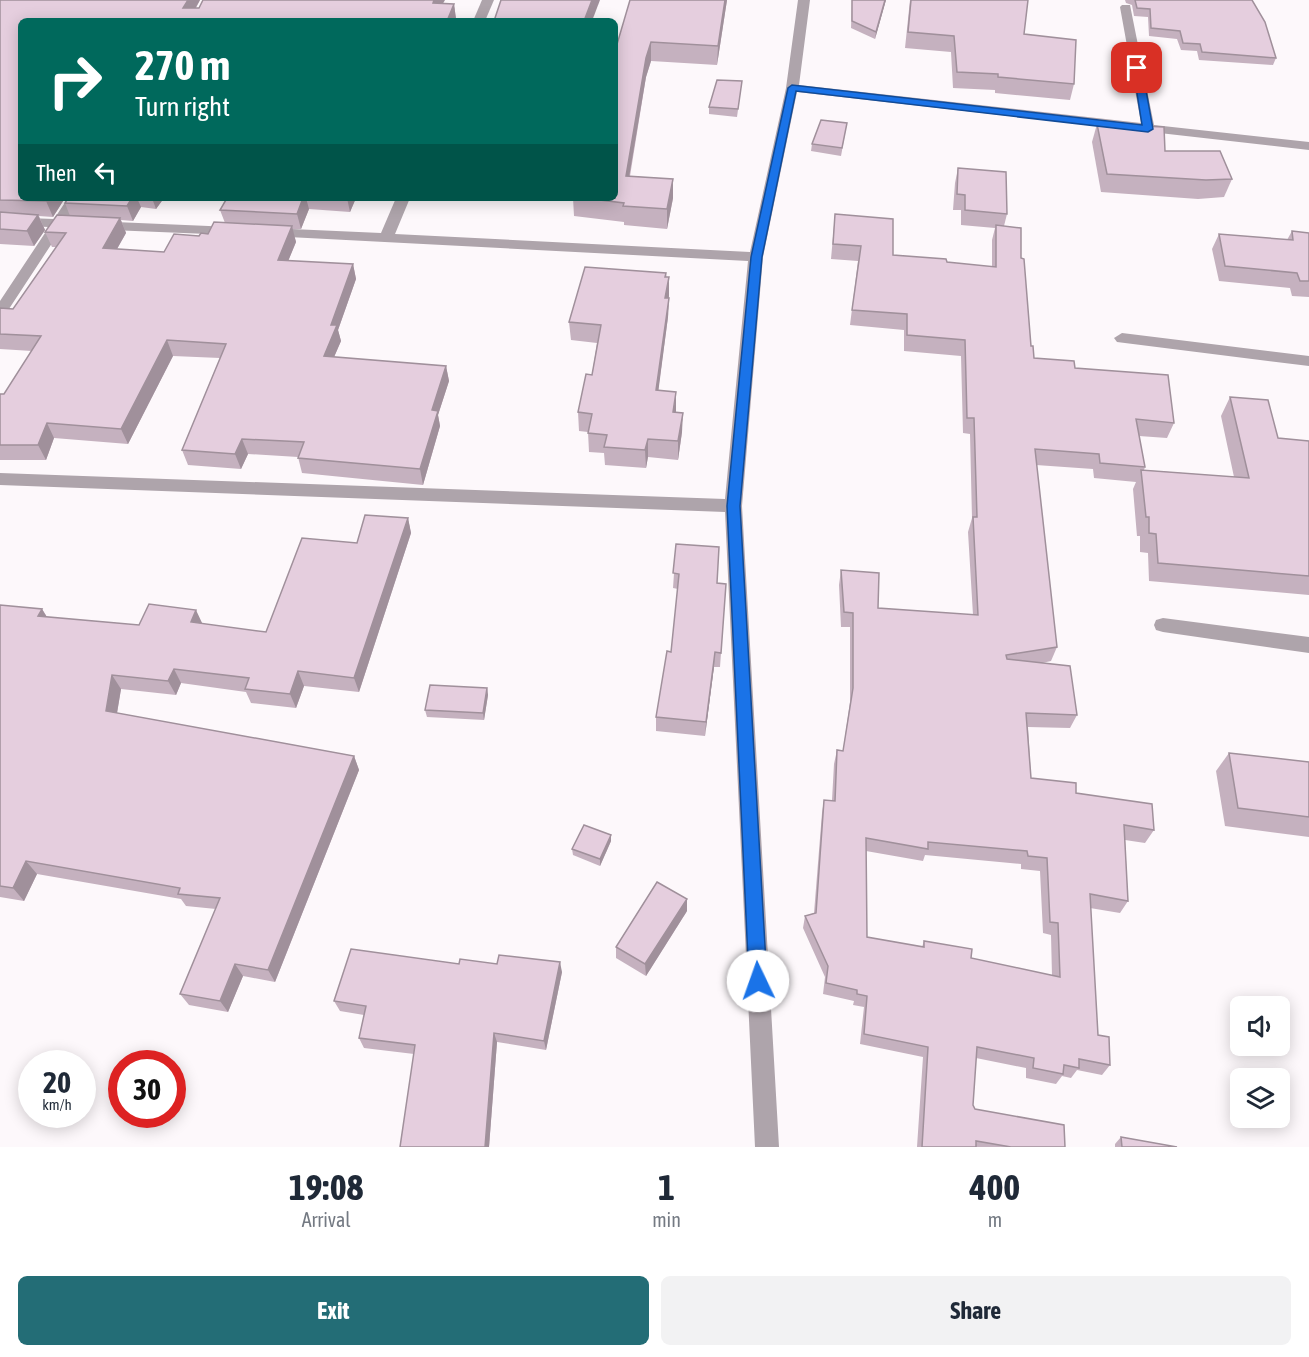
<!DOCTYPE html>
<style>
:root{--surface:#fff;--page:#f2f2f3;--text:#1f2937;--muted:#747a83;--accent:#236d76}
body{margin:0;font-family:"Asap Condensed",sans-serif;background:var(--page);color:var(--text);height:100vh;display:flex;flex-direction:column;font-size:22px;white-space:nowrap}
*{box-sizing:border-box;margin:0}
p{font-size:20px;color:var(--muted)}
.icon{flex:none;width:33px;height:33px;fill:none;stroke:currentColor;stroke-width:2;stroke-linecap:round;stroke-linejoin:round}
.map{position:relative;height:1147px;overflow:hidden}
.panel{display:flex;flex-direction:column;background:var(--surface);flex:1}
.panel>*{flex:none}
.guide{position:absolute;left:18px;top:18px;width:600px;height:183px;border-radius:9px;box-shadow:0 3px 15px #0003;background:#00695c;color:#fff;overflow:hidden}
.controls{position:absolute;left:1230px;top:996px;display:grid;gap:12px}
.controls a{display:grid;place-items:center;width:60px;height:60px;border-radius:9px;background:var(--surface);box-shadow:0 3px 15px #0003;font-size:30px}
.speed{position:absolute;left:18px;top:1050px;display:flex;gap:12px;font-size:30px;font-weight:700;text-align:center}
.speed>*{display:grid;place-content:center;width:78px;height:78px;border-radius:50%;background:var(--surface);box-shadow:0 3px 15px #0003;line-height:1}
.speed small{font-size:15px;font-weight:400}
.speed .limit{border:9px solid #d22;background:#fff;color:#111}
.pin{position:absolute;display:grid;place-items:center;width:51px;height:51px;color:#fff;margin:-26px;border-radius:12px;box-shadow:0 3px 9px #0006}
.me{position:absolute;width:66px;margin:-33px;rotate:357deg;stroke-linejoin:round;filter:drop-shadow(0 0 4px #0008)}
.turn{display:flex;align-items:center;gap:21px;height:126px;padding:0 18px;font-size:27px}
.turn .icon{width:78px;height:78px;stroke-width:2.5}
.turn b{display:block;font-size:42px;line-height:51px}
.then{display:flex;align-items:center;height:57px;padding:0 18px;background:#0003;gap:12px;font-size:22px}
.eta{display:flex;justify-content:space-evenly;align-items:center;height:102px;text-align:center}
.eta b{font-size:36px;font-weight:700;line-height:42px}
.action{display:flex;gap:12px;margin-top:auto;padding:12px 18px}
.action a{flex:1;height:69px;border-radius:9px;background:var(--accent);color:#fff;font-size:24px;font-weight:700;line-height:69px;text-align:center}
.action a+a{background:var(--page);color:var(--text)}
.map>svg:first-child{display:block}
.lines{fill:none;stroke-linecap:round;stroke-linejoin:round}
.street{fill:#aea4ab;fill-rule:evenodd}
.wall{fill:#c5b1bf;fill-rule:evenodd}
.shaded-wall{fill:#a0909b}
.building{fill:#e5cede;stroke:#a0909b;stroke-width:1.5;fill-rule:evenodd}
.route{fill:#1a73e8;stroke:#114b97;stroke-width:1.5}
</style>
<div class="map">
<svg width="1309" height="1147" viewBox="0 0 1309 1147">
<rect width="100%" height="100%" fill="#fdf8fb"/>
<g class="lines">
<!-- street -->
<g class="street">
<polygon points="482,0 494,0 485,21 473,21"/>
<polygon points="798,0 810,0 799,85 1141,123 1120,7 1122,5 1130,5 1154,125 1309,142 1309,150 797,92 763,257 742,506 779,1147 755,1147 725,512 0,485 0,473 725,499 748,261 269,236 262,232 269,228 381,233 396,198 410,198 395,234 750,252 786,88"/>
<polygon points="68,198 82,198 68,220 232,227 239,231 232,235 62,228 5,315 0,317 0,301 49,227 0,225 0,217 54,219"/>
<polygon points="1122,333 1309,356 1309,366 1117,342 1114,338"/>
<polygon points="1163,618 1309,637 1309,653 1163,632 1156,630 1154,625 1156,620"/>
</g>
</g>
<!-- wall -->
<g class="wall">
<polygon points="0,0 200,0 196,8 443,4 454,4 456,19 21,21 21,198 65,198 53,217 39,216 45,230 34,246 0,244"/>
<polygon points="630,0 727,0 717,65 651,61 646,77 630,176 673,179 673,198 667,229 624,225 624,222 574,216 573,198 615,198"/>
<polygon points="852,0 886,0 875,39 851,28"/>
<polygon points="910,0 1028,0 1024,34 1074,84 1070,100 995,93 995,90 953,88 951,52 905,48"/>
<polygon points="1125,0 1252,0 1276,58 1273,65 1199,60 1197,51 1181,50 1177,39 1149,36 1148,17 1134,16 1132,5 1126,3"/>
<polygon points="742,81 737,117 709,114 709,107"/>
<polygon points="847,123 841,156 811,151 812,144"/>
<polygon points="1097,124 1232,179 1224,197 1198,199 1101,192 1092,142"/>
<path d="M958 168 1007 214 1004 226 1021 258 1031 346 1034 358 1075 368 1174 423 1167 438 1139 436 1145 467 1144 470 1234 477 1221 416 1230 397 1278 438 1309 441V595L1149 581 1148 553 1140 552V536H1137L1133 489 1136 482 1094 478 1093 469 1036 465 1057 647 1051 661 1042 663 1077 715 1070 728 1028 727 1031 778 1076 793 1154 830 1145 843 1125 840 1128 901 1120 913 1090 908 1098 1035 1110 1065 1102 1075 1077 1070 1071 1078 1062 1076 1056 1084 1026 1078V1068L976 1058 973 1105 975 1109 1065 1147H917L923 1057 860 1044 864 1007 853 1005 854 1001 823 994 825 977 803 928 805 916 814 913 822 813 824 800H832L834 764 837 750 843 751 850 702V627H841L839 585 841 570 878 608 973 615 968 532 972 518 970 434 963 433 961 356 904 351V330L850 325 858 261 831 259 835 214 893 255 947 262 992 267V240L995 228 961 225V210H953L955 183ZM866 851 923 861 925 855 1021 864V869L1040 871 1043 933 1051 935 1052 976 971 958 924 941 922 947 867 937Z"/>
<polygon points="68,198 164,198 156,209 141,207 133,221 121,220 126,233 117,249 164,252 199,236 208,234 225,223 220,210 227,198 356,198 350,212 309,209 301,229 292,229 296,242 288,261 353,264 356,279 338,330 341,341 334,357 446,366 449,381 438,415 440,426 423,485 302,473 298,457 248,454 241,469 188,465 182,450 220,358 173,356 128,444 54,438 46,460 0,460 0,394 4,394 32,351 0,349 0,308 13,309 56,247 52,247 45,232 70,216 65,203"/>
<polygon points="1292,231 1309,233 1309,297 1292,296 1290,288 1219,281 1212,249 1219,234 1287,240"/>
<polygon points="666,273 669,296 668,317 658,391 676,412 682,432 678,460 648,457 646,468 605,465 604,453 589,452 588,432 579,431 578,412 592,375 597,343 571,340 569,322"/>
<polygon points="408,518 411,533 359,692 304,686 296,708 251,703 246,692 181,683 176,695 121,689 117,713 354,756 359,770 275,982 243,976 228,1012 189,1005 180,994 216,909 186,906 181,899 37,874 24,901 0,897 0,605 42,609 47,617 139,625 203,624 266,632 357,543"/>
<polygon points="676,544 717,583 726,584 720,667 714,667 705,736 656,731 656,717 671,652 678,589 673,588"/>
<polygon points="487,688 488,695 484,720 427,717 425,710"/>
<polygon points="1229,753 1309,762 1309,837 1225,826 1216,771"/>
<polygon points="611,841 600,866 573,855 572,849"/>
<polygon points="687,911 646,976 616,958 616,947"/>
<polygon points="459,964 562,972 546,1050 497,1042 489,1147 400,1147 414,1054 364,1048 359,1038 364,1015 340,1011 334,1001"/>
<polygon points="1121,1137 1177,1147 1115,1147 1115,1144"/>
</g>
<!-- shaded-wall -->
<g class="shaded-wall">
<polygon points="188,0 200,0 188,21 183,8"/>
<polygon points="434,0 445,0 435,17 433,3"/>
<polygon points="592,0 600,0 592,21 584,21"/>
<polygon points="725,0 727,0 717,65 718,46"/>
<polygon points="885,0 886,0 875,39 876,32"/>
<polygon points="454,4 456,19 455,21 447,21"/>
<polygon points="651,42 651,61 646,77 626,195 626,176 646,58"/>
<polygon points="673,179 673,198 667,229 667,209"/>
<polygon points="49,198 65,198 53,217 46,201"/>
<polygon points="132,198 137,198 141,207 133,221 127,206"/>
<polygon points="152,198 164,198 156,209"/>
<polygon points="303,198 306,198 309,209 301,229 297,214"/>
<polygon points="347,198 356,198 350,212"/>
<polygon points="38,215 45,230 34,246 27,231"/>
<polygon points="120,218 126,233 109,263 103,248"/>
<polygon points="292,226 296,242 282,276 278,260"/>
<polygon points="353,264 356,279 338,330 341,341 328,371 324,356 331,325"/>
<polygon points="669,277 669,296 665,317 665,298"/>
<polygon points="669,298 668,317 656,409 656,390"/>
<polygon points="167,340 173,356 128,444 121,429"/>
<polygon points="446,366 449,381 438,415 440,426 423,485 420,469 432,410"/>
<polygon points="676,392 676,411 673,431 673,412"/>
<polygon points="683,413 682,432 678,460 678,441"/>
<polygon points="47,423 54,438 46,460 38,445"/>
<polygon points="242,439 248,454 241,469 235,454"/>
<polygon points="648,439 648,457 646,468 645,450"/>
<polygon points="408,518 411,533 359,692 354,678"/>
<polygon points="42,609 51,624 38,616"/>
<polygon points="196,610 203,625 191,622"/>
<polygon points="715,652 714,667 705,736 706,722"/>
<polygon points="174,669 181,683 176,695 168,681"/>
<polygon points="298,671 304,686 296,708 290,694"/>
<polygon points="112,675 121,689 115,725 106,711"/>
<polygon points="487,688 488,695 484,720 483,713"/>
<polygon points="354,756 359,770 275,982 268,970"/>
<polygon points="611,835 611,841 600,866 600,859"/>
<polygon points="26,861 37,874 24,901 13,888"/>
<polygon points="687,899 687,911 646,976 645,964"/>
<polygon points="560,962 562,972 546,1050 544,1041"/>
<polygon points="235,964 243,976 228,1012 220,1001"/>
<polygon points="494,1033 497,1042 489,1147 485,1147"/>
</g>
<!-- building -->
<g class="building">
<polygon points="0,0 188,0 183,8 199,8 203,0 434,0 433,3 454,4 447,21 21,21 21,198 49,198 46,201 0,200"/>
<polygon points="501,0 592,0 584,21 494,21"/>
<polygon points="630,0 725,0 718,46 651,42 646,58 626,176 673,179 667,209 623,206 624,203 583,198 615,198 615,51"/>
<polygon points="852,0 885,0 876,32 852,21"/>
<polygon points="911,0 1028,0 1024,34 1076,40 1074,84 998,77 998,74 957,72 954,36 908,32"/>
<polygon points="1135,0 1252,0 1265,22 1276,58 1202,52 1200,44 1183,43 1180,31 1151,28 1150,9 1137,8"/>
<polygon points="717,80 742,81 738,109 709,107"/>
<polygon points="821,120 847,123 842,148 812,144"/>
<polygon points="1097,124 1164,127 1165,151 1220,151 1232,179 1206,180 1107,174"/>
<polygon points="958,168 1006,172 1007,214 965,210 965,195 957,194"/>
<polygon points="68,198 132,198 127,206 65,203"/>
<polygon points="227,198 303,198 297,214 220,210"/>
<polygon points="0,212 38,215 27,231 0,229"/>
<path d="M835 214 893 219V255L946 259 947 262 996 267V225L1021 228V258L1024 259 1031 346H1033L1034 358 1074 361 1075 368 1168 375 1174 423 1136 419 1145 467 1100 463 1099 454 1035 449 1057 647 1006 655 1007 659 1070 666 1077 715 1026 713 1031 778 1076 783V793L1152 804 1154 830 1124 825 1128 901 1090 894 1098 1035 1109 1037 1110 1065 1079 1059V1068L1064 1065 1063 1074 1033 1068 1034 1058 977 1047 973 1105 975 1109 1064 1125 1065 1147H1011L976 1141V1147H922L928 1047 864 1034 867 996 857 994V990L826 983 828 966 805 916 816 913 824 800 835 801 837 750 843 751 853 688V613L844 612 841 570 879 573 878 608 978 615 973 517H977L974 418H967L965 340 907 335V314L852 310 861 246 833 244ZM866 838 928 849V842L1027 851 1028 856 1047 858 1050 922 1058 923 1060 977 971 958 972 949 924 941V947L867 937Z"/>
<polygon points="57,215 120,218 103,248 164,252 174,234 199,236 201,233 208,234 214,222 292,226 278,260 353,264 331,325 337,325 324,356 446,366 432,410 438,411 420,469 298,458 304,442 242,439 235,454 182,450 226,344 167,340 121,429 47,423 38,445 0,445 0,394 4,394 41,336 0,334 0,308 13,309 66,233 45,232"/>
<polygon points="1292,231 1309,233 1309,281 1300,281 1297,273 1225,266 1219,234 1293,240"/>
<polygon points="585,267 666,273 665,277 669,277 665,298 669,298 656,390 676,392 673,412 683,413 678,441 648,439 645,450 604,447 607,435 588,433 592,414 578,412 586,374 592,375 601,325 569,322"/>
<polygon points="1230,397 1268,400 1278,438 1309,441 1309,576 1158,563 1156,534 1149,533 1149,517 1146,517 1141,470 1249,478"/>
<polygon points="365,515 408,518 354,678 298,671 290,694 245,689 249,678 174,669 168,681 112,675 106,711 354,756 268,970 235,964 220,1001 180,994 220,898 178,894 180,888 26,861 13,888 0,886 0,605 42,609 38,616 139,625 149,604 196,610 191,622 266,632 302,538 357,543"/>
<polygon points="676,544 719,547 717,583 726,584 721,653 715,652 706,722 656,717 667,651 671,652 679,574 673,573"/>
<polygon points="430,685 487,688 483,713 425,710"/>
<polygon points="1229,753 1309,762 1309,817 1238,808"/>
<polygon points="584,825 611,835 600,859 572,849"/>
<polygon points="657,882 687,899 645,964 616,947"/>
<polygon points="351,949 459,964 460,959 497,964 499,955 560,962 544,1041 494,1033 485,1147 400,1147 415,1045 359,1038 366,1006 334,1001"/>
<polygon points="1121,1137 1177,1147 1122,1147"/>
</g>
<!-- route -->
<polygon class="route" points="1137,65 1142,68 1153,129 1148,132 796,91 762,257 740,506 767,981 764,987 758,989 752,987 749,981 727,506 751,257 788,88 792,85 1142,125 1133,68"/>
</svg>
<div class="controls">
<a><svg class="icon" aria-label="sound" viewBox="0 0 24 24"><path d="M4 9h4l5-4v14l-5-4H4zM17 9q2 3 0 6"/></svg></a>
<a><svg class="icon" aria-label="layers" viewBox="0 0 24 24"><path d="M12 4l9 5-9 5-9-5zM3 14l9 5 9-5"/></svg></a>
</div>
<div class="speed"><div>20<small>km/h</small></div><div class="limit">30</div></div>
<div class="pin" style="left:1137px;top:68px;background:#d93025"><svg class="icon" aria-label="arrive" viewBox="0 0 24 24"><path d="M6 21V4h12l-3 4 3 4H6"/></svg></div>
<svg class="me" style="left:758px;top:981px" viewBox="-20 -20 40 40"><circle r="19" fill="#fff"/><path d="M0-13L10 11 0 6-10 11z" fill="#1a73e8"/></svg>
<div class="guide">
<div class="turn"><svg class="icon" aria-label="right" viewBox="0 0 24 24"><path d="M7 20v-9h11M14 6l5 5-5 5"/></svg><div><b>270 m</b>Turn right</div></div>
<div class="then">Then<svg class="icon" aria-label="left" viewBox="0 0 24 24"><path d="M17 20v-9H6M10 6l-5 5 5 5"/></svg></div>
</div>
</div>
<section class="panel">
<div class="eta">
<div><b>19:08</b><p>Arrival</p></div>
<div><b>1</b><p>min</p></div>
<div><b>400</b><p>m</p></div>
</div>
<div class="action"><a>Exit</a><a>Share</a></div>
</section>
